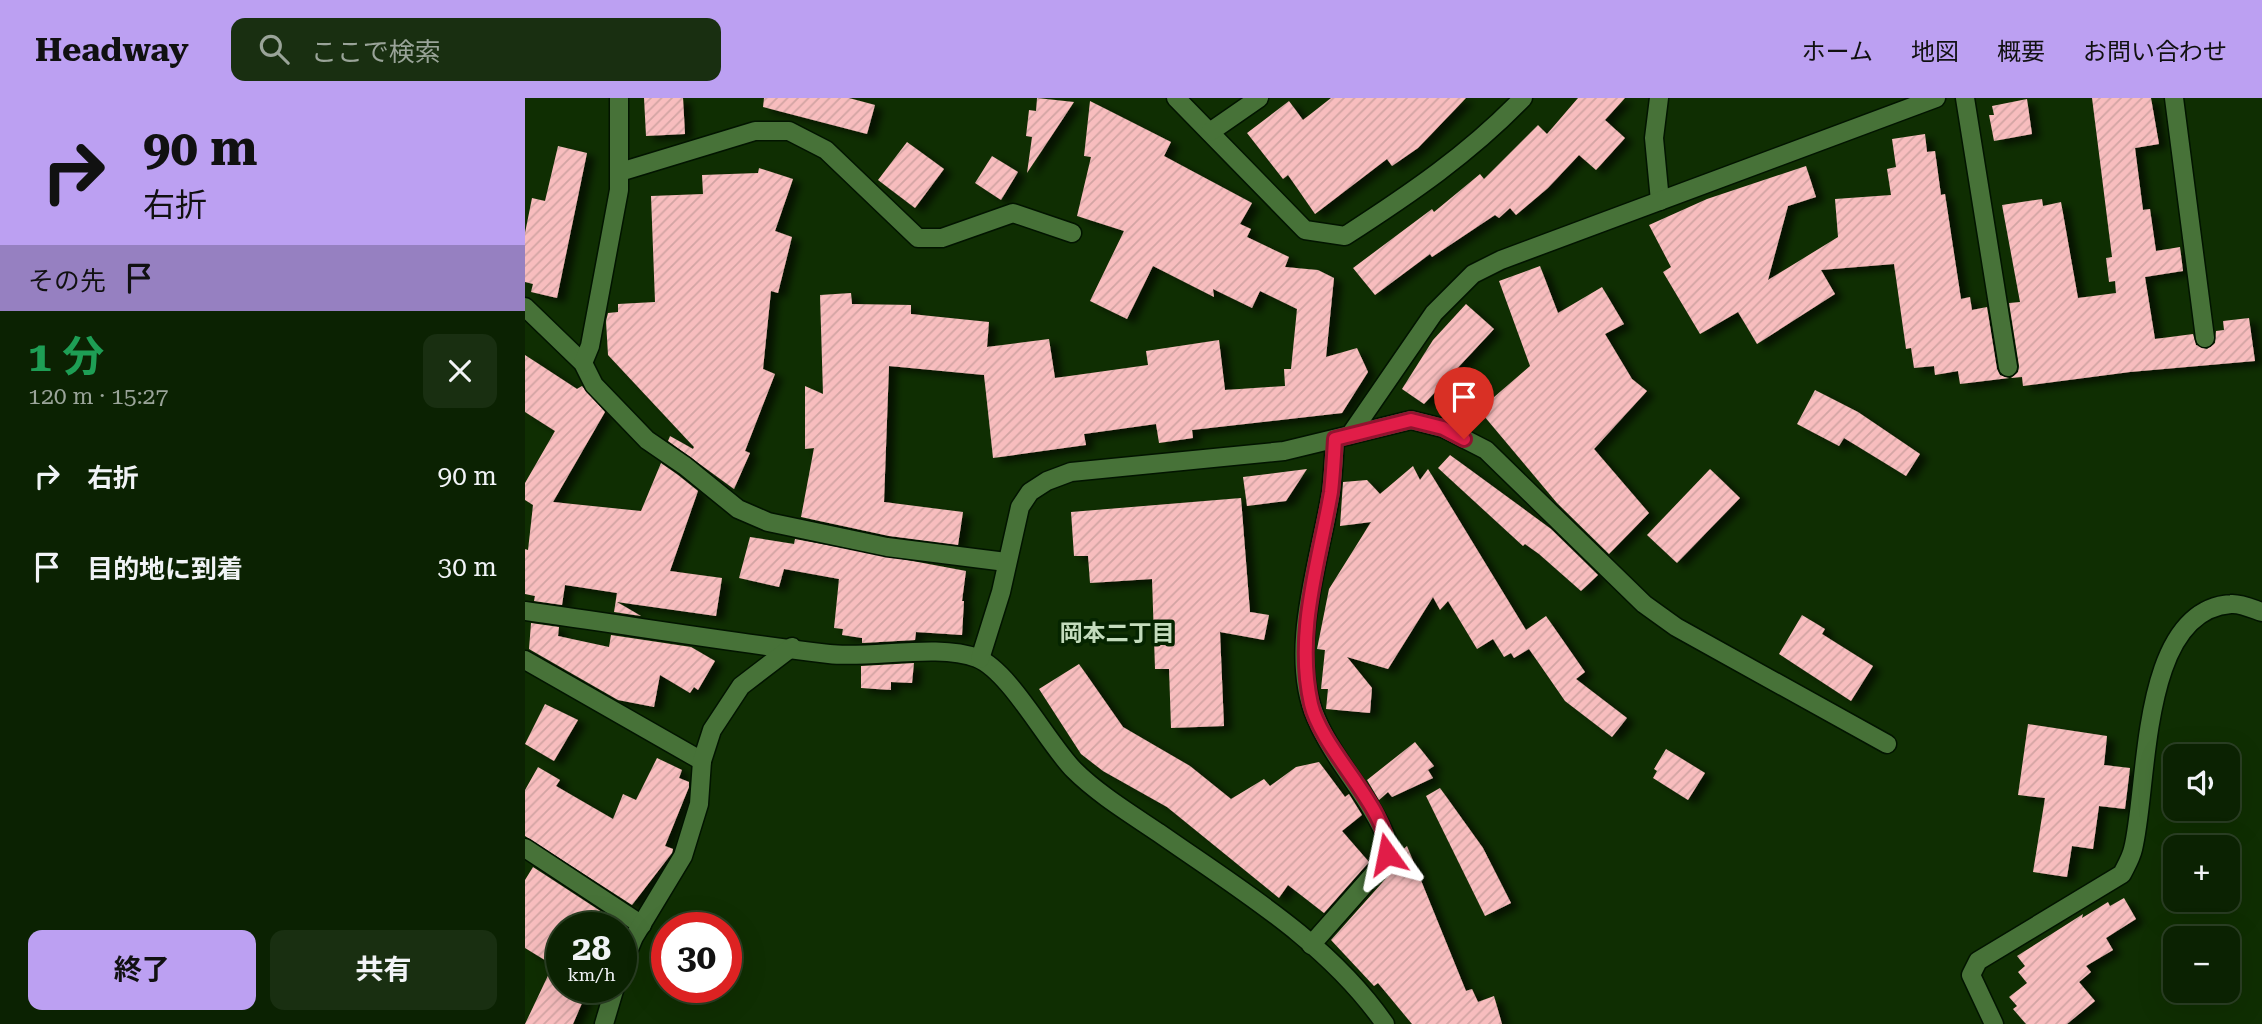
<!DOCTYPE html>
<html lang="ja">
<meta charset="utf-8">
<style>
:root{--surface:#0b2202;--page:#192f11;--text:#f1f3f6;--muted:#9aa499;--line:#2b3f24;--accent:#bca0f2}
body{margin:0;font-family:"Roboto Serif","Noto Sans JP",serif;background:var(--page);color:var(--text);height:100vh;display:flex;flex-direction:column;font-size:26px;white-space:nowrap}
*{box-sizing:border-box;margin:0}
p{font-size:23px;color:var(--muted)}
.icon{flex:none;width:38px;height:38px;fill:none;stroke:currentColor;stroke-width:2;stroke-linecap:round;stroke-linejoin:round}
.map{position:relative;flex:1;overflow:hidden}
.drawer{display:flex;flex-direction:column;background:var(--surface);width:525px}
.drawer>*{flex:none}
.guide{background:#bca0f2;color:#111;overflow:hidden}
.controls{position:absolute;left:1638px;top:646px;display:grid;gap:14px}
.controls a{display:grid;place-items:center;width:77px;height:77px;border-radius:14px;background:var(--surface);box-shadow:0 7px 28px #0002,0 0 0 2px var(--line);font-size:35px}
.speed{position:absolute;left:21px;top:814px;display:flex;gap:14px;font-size:35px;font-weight:700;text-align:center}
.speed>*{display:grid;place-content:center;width:91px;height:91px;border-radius:50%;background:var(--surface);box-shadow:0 7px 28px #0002,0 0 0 2px var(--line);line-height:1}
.speed small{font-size:18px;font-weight:400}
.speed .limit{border:10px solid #d22;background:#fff;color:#111}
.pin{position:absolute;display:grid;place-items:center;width:60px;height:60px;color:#fff;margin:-72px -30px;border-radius:50% 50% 50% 0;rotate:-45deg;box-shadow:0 0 7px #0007}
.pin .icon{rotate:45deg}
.me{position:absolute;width:77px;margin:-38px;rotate:348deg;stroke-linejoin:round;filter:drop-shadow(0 0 5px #0008)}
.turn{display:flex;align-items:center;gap:24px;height:147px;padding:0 28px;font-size:32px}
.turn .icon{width:91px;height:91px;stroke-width:2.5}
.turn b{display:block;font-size:49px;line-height:60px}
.then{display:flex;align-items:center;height:66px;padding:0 28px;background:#0003;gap:14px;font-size:26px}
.round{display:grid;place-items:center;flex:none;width:74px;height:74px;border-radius:14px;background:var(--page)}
.summary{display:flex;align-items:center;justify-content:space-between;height:119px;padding:0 28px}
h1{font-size:42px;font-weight:700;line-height:52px;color:#1e9e55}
.button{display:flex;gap:14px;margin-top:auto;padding:14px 28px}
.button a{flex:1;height:80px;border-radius:14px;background:var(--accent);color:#111;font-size:28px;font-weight:700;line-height:80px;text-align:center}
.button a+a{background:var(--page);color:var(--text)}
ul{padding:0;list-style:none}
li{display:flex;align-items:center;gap:21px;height:91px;padding:0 28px}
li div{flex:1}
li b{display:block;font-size:26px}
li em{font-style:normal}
header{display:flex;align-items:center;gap:42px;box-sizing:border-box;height:98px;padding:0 35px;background:var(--accent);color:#111}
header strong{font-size:33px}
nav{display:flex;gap:38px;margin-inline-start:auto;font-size:24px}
.search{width:490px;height:63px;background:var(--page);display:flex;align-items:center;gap:18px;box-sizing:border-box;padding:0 24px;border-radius:14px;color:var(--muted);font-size:26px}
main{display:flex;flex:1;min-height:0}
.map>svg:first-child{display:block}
.building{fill:url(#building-hatch);filter:url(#shadow)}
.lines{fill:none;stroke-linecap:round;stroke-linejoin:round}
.minor-casing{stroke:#021400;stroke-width:21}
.minor{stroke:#477238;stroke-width:18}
.route-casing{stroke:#92132f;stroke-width:18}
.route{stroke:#e11d48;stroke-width:12}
.labels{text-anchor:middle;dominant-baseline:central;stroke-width:7;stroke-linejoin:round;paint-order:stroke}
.neighbourhood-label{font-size:23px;font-weight:bold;fill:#c4dcbd;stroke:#052400}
</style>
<header>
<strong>Headway</strong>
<div class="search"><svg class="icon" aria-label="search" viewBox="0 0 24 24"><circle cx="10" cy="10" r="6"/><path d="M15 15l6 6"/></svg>ここで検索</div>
<nav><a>ホーム</a><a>地図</a><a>概要</a><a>お問い合わせ</a></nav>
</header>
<main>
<section class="drawer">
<div class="guide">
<div class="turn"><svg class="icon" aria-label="right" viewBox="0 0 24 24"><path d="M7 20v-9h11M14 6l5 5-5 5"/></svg><div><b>90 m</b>右折</div></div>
<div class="then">その先<svg class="icon" aria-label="arrive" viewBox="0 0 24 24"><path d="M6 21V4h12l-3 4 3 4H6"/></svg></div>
</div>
<div class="summary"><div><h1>1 分</h1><p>120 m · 15:27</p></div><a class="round"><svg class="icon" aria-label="close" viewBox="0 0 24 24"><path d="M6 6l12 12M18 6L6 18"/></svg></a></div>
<ul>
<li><svg class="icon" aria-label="right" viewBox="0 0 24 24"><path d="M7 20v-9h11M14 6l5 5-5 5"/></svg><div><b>右折</b></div><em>90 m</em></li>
<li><svg class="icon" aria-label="arrive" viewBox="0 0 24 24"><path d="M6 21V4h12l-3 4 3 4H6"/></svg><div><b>目的地に到着</b></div><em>30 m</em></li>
</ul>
<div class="button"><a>終了</a><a>共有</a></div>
</section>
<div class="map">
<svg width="1737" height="926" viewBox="0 0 1737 926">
<defs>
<pattern id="building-hatch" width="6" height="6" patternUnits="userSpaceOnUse" patternTransform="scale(1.75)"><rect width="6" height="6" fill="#f8bdbe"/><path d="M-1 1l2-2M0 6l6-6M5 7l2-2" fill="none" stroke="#d2a4a3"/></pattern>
<filter id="shadow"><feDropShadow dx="8" dy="4.5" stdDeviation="3.5" flood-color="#0009"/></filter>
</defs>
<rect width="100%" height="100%" fill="#0f2e02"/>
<!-- building -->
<g class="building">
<polygon points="119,0 158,0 160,36 121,38"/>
<polygon points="239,0 324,0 350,7 342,36 238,9"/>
<polygon points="512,0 549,4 502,75 507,39 501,38 504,12 511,13"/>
<polygon points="806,0 941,0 893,50 867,68 862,61 790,116 763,77 758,81 722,35 764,3 778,22"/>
<polygon points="1053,0 1100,0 1080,22 1100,40 1071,72 1054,57 1023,90 991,117 985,110 974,120 970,117 907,159 905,156 850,197 828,170 907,111 909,114 955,76 959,81 1013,27 1022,36"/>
<polygon points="1567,0 1626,0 1634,46 1610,50 1618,112 1625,111 1631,153 1655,149 1658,173 1620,179 1630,241 1668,236 1671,247 1682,251 1690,245 1691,233 1699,232 1698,223 1724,220 1730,263 1605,274 1498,288 1497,279 1486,280 1493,274 1494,268 1484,205 1495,204 1477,107 1517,101 1518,108 1536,104 1553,200 1591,195 1590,183 1584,184 1581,160 1587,159"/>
<polygon points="1502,1 1507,36 1469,43 1464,17 1469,17 1467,8"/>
<polygon points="565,3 646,44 639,58 727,105 715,126 726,131 722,139 764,159 760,169 793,172 809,180 801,259 832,250 843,274 817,315 667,332 668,340 634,345 631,326 559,336 561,347 468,360 459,277 364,268 359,404 438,414 433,447 364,438 276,419 289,350 280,351 280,288 298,296 295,197 326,195 327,206 386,207 386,216 464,224 462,249 524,241 530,280 623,267 621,253 694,242 700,292 760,288 759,271 766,271 772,211 735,193 727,210 688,191 689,199 628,168 602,221 565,203 599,133 552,118 566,59 559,58"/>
<polygon points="1400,36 1402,54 1410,53 1416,97 1420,96 1436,201 1445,199 1447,212 1462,209 1472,271 1475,277 1484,280 1435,286 1433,273 1410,277 1409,268 1389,270 1386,250 1381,251 1369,166 1296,172 1310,196 1232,246 1213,214 1175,236 1138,174 1146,169 1124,127 1182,101 1281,68 1291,99 1263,108 1243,182 1313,139 1310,101 1366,97 1362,71 1371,69 1367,41"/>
<polygon points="382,44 419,71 390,110 353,82"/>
<polygon points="33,48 62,55 32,200 6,194 8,186 0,184 0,135 7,100 20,103"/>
<polygon points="467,58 493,74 476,102 450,85"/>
<polygon points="234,70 268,81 250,133 267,139 253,195 246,193 238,271 250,276 220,353 225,355 209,391 143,343 145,338 168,351 169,349 83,257 81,223 83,215 93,214 93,206 130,204 126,98 178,96 177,77 233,75"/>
<polygon points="1015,168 1033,215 1077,189 1099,226 1080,236 1107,281 1122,293 1069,351 1124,415 1084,456 1032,405 954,312 1005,268 974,183"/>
<polygon points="941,206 969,231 899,306 877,291 908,242"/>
<polygon points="0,257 52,291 57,288 80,314 28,404 116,413 136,365 153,377 173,393 145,473 197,480 191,518 92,504 116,518 89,514 92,495 40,487 37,507 9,503 10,498 0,496 0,451 3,452 8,407 0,402 0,385 30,333 0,314"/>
<polygon points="1290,292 1333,314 1395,356 1381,378 1319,340 1314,348 1272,326"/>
<polygon points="925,357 1026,431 1073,477 1056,493 1014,456 1000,446 998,448 913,370"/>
<polygon points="888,368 895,382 903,371 1001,532 1021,518 1060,574 1051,581 1102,620 1087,639 1040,603 1004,551 989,560 986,555 979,559 968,541 952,551 923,503 915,512 908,499 863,571 822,559 847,590 845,615 801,611 803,591 796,591 800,552 792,551 804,491 846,424 815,428 818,384 842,382 855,396"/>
<polygon points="782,371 761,403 722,408 718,379"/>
<polygon points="1185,371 1215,400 1152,465 1122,437"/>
<polygon points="716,400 725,514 744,517 739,542 695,534 699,628 646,630 644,571 630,571 627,481 565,485 563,458 549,458 546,414"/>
<polygon points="225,439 269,446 270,441 441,473 437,503 439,503 437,537 391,534 390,542 337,545 337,540 317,537 318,531 309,530 314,481 259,471 254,489 214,480"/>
<polygon points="1277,517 1300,531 1297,536 1348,568 1326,603 1254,556"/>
<polygon points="6,525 34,529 33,538 84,549 86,537 166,549 190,563 173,592 169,589 165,595 135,577 129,609 93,602 4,551"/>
<polygon points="389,565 387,585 366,584 366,592 336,590 336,568"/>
<polygon points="554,566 598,629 665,668 706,701 739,681 745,688 771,669 794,664 820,699 824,696 837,717 817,733 844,764 799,815 763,787 754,800 642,709 578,673 556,656 514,591"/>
<polygon points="20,606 53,622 29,663 0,646"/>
<polygon points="1503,626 1582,638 1579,667 1605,670 1600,711 1574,708 1568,751 1547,748 1542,779 1508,774 1520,700 1493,697"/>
<polygon points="890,644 909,668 903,672 908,680 867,699 863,694 854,702 842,682"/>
<polygon points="1141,651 1180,675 1163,702 1128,680 1132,673 1129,671"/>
<polygon points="132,660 157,672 154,680 164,684 164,689 140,748 148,751 147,755 107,807 0,738 0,692 13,669 35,682 31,688 88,721 98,696 111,702"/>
<polygon points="915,690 958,750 986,805 960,818 901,698"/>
<polygon points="882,748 941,893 947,891 953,904 969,898 977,926 887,926 853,885 849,888 806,842 864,777 870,758"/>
<polygon points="8,769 86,820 82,830 37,830 37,889 64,889 48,926 0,926 28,867 0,850 0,782"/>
<polygon points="1599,800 1611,821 1581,840 1588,852 1561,868 1566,874 1554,884 1570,903 1542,926 1501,926 1488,911 1492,908 1484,899 1502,885 1493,874 1500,868 1492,858 1558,816 1557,820 1583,804 1585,808"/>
</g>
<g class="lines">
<defs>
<g id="minor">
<path d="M651 0 780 132 820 138C885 96 944 56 998 0"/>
<polyline points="1134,0 1129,40 1135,103"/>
<polyline points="1440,0 1483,269"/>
<polyline points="1649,0 1680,240"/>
<polyline points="685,34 734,0"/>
<polyline points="95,74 230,33 264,33 301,52 393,140 417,140 488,115 547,135"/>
<polyline points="0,209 58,265 69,287 122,342 160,368 213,411 243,424 362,449 481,464"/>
<polyline points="58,265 65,248 94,92 94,0"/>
<polyline points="825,337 886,322 918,330 961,352 1119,506 1151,529 1362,646"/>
<path d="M0 513C101 527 203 544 304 556 346 561 413 545 452 560 485 573 523 646 549 672 573 696 606 716 634 735 714 791 803 844 860 926"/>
<polyline points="455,561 476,494 495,409 505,394 522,383 546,374 759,353 825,337 909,215 948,176 976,162 1411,0"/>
<polyline points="0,562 177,663"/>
<polyline points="0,750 117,827"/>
<path d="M786 847 855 769 863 744C846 699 810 665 791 620 762 553 795 463 806 394 808 377 809 359 810 341"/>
<polyline points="96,870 109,839 158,758 174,706 177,663 187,632 216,588 267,549"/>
<polyline points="79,926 90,889"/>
<path d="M1469 926 1446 877 1453 863 1597 776C1601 768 1606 760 1608 751 1624 687 1614 512 1706 506 1715 505 1728 511 1737 514"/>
</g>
</defs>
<!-- minor casing -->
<use href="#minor" class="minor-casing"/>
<!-- minor -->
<use href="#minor" class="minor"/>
</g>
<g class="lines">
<defs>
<path id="route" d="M862 756C866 713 797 653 786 606 770 534 794 464 806 394 808 377 809 359 810 341L886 322 918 330 939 341"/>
</defs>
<!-- route casing -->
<use href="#route" class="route-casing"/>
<!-- route -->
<use href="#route" class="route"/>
</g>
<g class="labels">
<!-- neighbourhood labels -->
<g class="neighbourhood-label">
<text x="592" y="535">岡本二丁目</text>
</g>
</g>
</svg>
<div class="controls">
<a><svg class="icon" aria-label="sound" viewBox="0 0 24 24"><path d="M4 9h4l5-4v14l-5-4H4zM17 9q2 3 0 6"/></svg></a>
<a>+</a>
<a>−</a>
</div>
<div class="speed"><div>28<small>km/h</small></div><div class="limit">30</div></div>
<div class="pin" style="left:939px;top:341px;background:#d93025"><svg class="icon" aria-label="arrive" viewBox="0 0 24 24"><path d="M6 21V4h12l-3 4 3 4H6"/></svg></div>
<svg class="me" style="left:862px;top:756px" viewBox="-20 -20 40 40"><path d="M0-17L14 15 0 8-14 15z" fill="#e11d48" stroke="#fff" stroke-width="4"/></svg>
</div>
</main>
